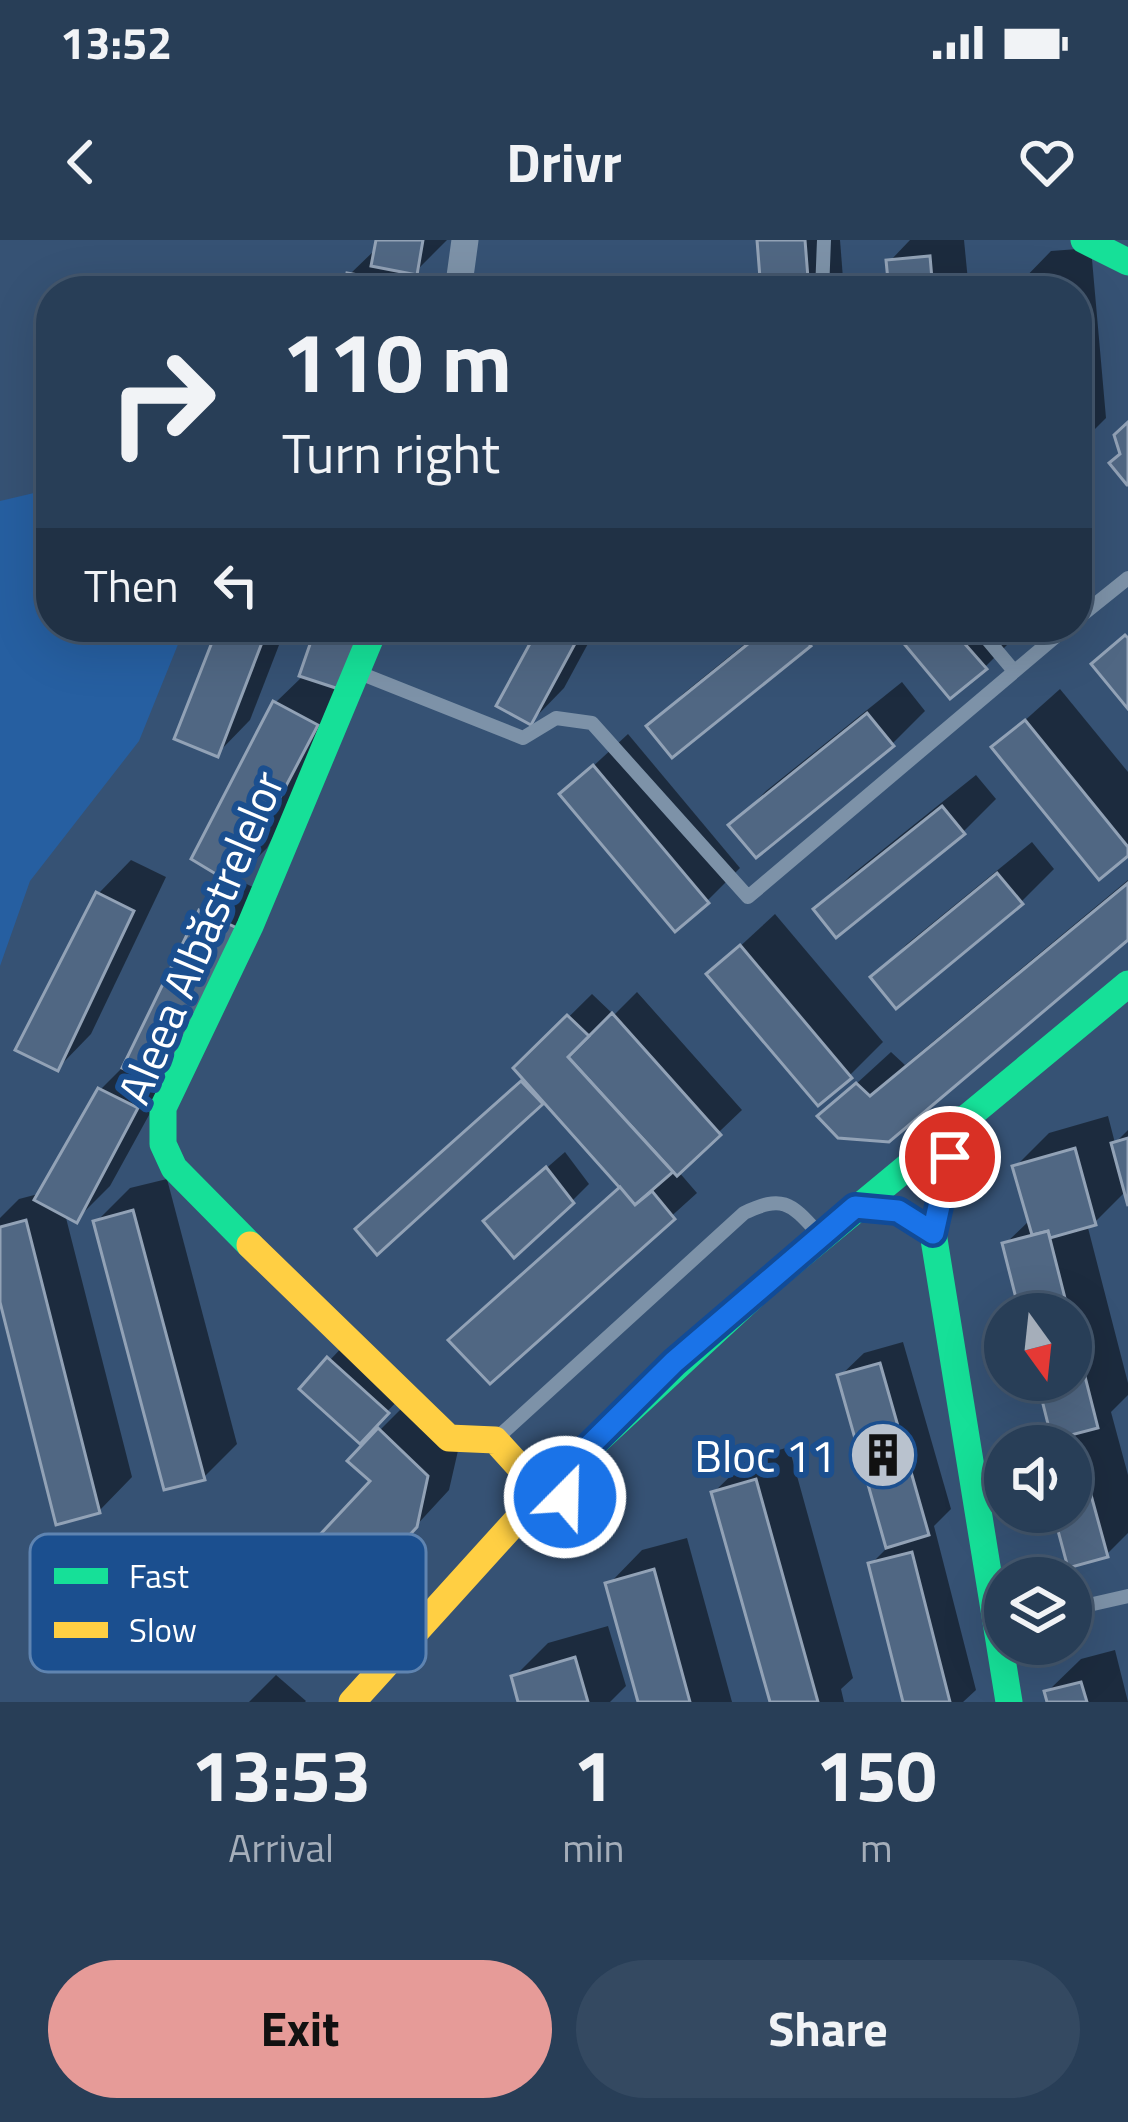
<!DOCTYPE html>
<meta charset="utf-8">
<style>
:root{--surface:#283e57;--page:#344961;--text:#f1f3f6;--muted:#a5aeba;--line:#44576d;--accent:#e69b98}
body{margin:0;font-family:"Titillium Web",sans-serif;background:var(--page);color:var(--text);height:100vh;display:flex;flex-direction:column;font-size:45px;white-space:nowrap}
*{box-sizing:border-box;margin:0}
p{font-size:39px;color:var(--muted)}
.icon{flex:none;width:66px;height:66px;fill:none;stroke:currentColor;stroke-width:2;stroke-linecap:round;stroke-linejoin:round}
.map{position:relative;height:1462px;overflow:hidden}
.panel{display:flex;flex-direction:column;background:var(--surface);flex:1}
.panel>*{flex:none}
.banner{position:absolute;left:36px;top:36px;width:1056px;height:366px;border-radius:48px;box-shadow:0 12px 48px #0002,0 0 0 3px var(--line);background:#283e57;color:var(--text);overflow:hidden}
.needle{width:78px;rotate:165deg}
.fabs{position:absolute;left:984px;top:1053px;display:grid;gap:24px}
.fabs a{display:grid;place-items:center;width:108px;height:108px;border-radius:50%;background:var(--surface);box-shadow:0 12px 48px #0002,0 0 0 3px var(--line);font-size:60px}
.pin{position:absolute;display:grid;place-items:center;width:102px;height:102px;color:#fff;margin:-51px;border:6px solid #fff;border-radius:50%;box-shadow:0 3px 12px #0007}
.me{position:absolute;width:132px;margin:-66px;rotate:23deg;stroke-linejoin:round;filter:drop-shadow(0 0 9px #0008)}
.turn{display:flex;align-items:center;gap:42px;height:252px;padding:0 48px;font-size:54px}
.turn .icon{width:156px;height:156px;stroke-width:2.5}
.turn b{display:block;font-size:84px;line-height:102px}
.then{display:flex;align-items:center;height:114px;padding:0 48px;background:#0003;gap:24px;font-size:45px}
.eta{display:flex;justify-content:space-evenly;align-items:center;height:204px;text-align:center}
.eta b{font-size:72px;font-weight:700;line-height:84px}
.button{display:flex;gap:24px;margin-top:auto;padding:24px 48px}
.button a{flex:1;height:138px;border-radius:72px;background:var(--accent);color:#111;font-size:48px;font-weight:700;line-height:138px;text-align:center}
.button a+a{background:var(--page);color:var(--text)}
.status{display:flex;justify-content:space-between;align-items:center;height:84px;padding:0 60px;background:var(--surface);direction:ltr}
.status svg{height:33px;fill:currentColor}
header{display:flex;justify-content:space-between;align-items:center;height:156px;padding:0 48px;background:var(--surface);font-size:54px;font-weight:700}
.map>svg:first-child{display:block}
.green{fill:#265fa1}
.shadow{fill:#0007}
.building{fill:#506783;stroke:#92a2b6;stroke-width:3}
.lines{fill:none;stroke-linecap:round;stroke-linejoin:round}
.lane{stroke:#7d92a8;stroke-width:14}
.street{stroke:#7d92a8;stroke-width:27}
.fast{stroke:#16e098;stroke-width:27}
.slow{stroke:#ffcf43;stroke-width:27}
.route-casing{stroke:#114b97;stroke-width:30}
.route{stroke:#1a73e8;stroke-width:21}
.labels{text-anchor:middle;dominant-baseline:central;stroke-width:12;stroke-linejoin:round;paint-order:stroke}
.street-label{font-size:45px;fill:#fff;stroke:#1b4f8f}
.poi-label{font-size:45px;fill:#fff;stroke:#1b4f8f;text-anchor:end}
.key{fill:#1b4f8f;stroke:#5f84b1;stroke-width:3}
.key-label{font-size:33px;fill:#fff}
</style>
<div class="status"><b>13:52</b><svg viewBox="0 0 49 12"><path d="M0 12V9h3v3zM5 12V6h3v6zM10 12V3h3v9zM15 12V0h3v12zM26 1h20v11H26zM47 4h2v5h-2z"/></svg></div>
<header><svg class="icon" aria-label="back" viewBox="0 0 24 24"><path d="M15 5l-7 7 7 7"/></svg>Drivr<svg class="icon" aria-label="heart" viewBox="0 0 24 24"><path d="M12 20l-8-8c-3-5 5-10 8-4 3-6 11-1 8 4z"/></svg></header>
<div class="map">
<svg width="1128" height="1462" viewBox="0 0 1128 1462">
<rect width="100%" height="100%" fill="#365274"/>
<!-- green -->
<polygon class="green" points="51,249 51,387 185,387 139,501 30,641 0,726 0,261"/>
<!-- shadow -->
<g class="shadow">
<polygon points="379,0 447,0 420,27 415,51 347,51 350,34 378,7"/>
<polygon points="760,0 840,0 844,51 764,51"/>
<polygon points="910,0 964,0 969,51 892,51 890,21"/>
<polygon points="1091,8 1106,178 1077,207 1077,51 1018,51 1018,45 1051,11"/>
<polygon points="222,387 286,387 250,480 217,514"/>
<polygon points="319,387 386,387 267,608 236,639 270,655 110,946 76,980 65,974 132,1237 99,1271 0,1050 0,978 19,959 42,953 100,850 128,822 201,671 232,641 275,463 303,436"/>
<polygon points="542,387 597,387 564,448 531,482"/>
<polygon points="766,387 825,387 809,403 650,487 684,453"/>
<polygon points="894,387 1012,387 1018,394 985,427"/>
<polygon points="902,442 925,471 892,504 732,585 766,551"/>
<polygon points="1060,449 1128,532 1128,612 995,507"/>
<polygon points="628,494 740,628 707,661 563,554"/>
<polygon points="976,535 996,559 963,592 817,669 850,636"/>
<polygon points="1032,602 1054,629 1021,662 874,738 907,704"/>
<polygon points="131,620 166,637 91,794 58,828 98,654"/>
<polygon points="1128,640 1128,697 888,898 821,876 891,812 905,825"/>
<polygon points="775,674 883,802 850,835 710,734"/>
<polygon points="637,752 742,870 678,931 697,953 490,1140 622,946 545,859 377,1010 376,972 527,838 517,828 592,754 614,775"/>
<polygon points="1108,876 1115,903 1128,890 1128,955 1127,950 1095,982 1087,984 1128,1143 1128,1155 1111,1172 1128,1235 1128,1293 1107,1314 1056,1272 1071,1272 1071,1206 1045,1206 1054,1197 1040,1140 1071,1140 1071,1074 1023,1074 1005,1004 1031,979 1016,926 1049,893"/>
<polygon points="565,912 589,944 572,961 505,964"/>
<polygon points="167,939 237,1204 204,1237 96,982 130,948"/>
<polygon points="347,1102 404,1154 360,1200 330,1120"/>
<polygon points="903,1102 951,1269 934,1286 976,1450 963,1462 906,1462 871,1324 888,1307 840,1136 864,1113"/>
<polygon points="413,1157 460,1202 449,1250 342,1366 374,1241 380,1190"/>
<polygon points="789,1207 853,1438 841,1449 844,1462 773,1462 714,1252 748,1219"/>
<polygon points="687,1298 732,1462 641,1462 609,1344 642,1310"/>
<polygon points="608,1386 626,1446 610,1462 517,1462 521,1461 514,1437 548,1403"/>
<polygon points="1115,1410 1128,1462 1050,1462 1047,1452 1081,1419"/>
<polygon points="276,1435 306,1461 305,1462 249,1462"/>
</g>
<!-- building -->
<g class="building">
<polygon points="376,0 423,0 417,35 371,26"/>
<polygon points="757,0 805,0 809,51 761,51"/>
<polygon points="930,16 933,51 889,51 886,20"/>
<polygon points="347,33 392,41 390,51 344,51"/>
<polygon points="1059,40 1060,51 1015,51 1015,44"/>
<polygon points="1128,182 1128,245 1127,245 1109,223 1120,214 1114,195"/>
<polygon points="218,387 268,387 218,517 174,499"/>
<polygon points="316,387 365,387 345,451 299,436"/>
<polygon points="539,387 584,387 531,485 496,466"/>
<polygon points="769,387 796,387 811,406 672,518 646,486"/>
<polygon points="890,387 950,387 987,429 950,459"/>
<polygon points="1125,395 1128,398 1128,469 1091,424"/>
<polygon points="273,461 318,485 234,645 191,619"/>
<polygon points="867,473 894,506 756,618 728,585"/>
<polygon points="1025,480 1128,607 1128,616 1099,640 991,507"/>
<polygon points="593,525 709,663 675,692 559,554"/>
<polygon points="942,566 965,594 836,698 813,669"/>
<polygon points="997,633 1023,664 896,769 870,737"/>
<polygon points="1128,643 1128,700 889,902 838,898 817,876 856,843 870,856"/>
<polygon points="96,652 134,671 58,831 15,810"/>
<polygon points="199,670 239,689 163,847 122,828"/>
<polygon points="740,705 852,838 818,866 706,734"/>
<polygon points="612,773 721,895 677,936 568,817"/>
<polygon points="567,775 589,796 568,817 673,932 635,965 513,828"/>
<polygon points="521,841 543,864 377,1015 355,989"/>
<polygon points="98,848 138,868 77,983 34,960"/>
<polygon points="1128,898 1128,966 1111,903"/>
<polygon points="1075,908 1096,985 1050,998 1048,991 1032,995 1012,926"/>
<polygon points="546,927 574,963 514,1018 483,981"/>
<polygon points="620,947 635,965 652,951 675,979 490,1144 448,1100"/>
<polygon points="133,970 205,1240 164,1250 93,981"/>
<polygon points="26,980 100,1273 56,1285 0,1062 0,987"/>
<polygon points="1048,991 1069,1074 1020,1074 1002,1003"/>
<polygon points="1071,1081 1098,1188 1052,1200 1037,1140 1071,1140"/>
<polygon points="327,1117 389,1173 360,1204 299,1149"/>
<polygon points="880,1123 929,1295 886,1308 837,1135"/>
<polygon points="378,1188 428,1236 417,1287 309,1403 259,1360 370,1241 347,1221"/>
<polygon points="1076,1200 1108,1317 1068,1328 1053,1272 1071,1272 1071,1206 1054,1206"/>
<polygon points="756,1239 818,1462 770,1462 711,1252"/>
<polygon points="912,1312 950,1462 903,1462 868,1323"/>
<polygon points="654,1329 690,1462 638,1462 605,1343"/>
<polygon points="575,1417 588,1462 518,1462 511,1436"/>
<polygon points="1081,1442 1087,1462 1047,1462 1044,1451"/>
</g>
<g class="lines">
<!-- lane -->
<g class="lane">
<polyline points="822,51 824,0"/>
<polyline points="1077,379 1128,338"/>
<polyline points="977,387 1014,431"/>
<polyline points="357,432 523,498 556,478 592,483 748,657 1067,387"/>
<path d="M497 1198 744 973C782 955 790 962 817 992"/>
<polyline points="1071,1369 1128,1356"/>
</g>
<!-- street -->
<g class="street">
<polyline points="458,51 465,0"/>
<polyline points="855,967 898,971 933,993"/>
</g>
<!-- fast -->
<g class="fast">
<polyline points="1084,0 1128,22"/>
<polyline points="958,880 933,993 1009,1462"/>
<polyline points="250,1005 174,928 163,904 163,868 250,686 375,387"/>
<polyline points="559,1236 766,1044 1128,744"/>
</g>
<!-- slow -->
<g class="slow">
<polyline points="250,1005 449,1198 495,1200 527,1235"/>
<polyline points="352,1462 527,1269"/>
</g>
</g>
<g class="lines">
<defs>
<polyline id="route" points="565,1257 559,1236 674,1122 855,967 898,971 933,993 950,917"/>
</defs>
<!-- route casing -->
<use href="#route" class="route-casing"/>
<!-- route -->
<use href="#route" class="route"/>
</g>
<!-- icons -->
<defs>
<symbol id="building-disc" viewBox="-11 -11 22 22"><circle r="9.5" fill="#b9c2ce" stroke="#1b4f8f"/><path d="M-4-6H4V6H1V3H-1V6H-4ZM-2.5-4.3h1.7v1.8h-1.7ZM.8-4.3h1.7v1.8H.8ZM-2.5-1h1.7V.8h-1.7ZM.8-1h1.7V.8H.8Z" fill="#111"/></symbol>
</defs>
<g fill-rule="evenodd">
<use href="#building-disc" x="845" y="1177" width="76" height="76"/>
</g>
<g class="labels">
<!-- street labels -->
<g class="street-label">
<text transform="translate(200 697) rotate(-67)">Aleea Albăstrelelor</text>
</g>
<!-- poi labels -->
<g class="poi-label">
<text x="836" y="1215">Bloc 11</text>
</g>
</g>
<!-- legend -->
<rect x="30" y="1294" width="396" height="138" rx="18" class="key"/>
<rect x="54" y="1328" width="54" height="16" fill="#16e098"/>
<rect x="54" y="1382" width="54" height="16" fill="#ffcf43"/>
<g class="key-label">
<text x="129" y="1348">Fast</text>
<text x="129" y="1402">Slow</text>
</g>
</svg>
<div class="fabs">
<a><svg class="needle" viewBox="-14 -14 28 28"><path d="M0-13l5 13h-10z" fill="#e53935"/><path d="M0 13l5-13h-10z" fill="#a5aeba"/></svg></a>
<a><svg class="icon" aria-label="sound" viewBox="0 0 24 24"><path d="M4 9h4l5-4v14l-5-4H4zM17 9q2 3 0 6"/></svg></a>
<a><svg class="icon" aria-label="layers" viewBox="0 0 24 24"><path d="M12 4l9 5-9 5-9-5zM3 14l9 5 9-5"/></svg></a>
</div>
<div class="pin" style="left:950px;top:917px;background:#d93025"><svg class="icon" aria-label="arrive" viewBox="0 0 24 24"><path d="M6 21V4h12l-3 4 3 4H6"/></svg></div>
<svg class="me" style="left:565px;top:1257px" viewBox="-20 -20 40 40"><circle r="17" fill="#1a73e8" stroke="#fff" stroke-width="3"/><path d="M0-11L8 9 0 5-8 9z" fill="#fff"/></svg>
<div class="banner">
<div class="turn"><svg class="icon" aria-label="right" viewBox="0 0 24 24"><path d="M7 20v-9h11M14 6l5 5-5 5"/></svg><div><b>110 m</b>Turn right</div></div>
<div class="then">Then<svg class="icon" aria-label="left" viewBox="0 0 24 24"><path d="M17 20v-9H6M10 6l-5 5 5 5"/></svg></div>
</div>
</div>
<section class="panel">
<div class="eta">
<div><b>13:53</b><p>Arrival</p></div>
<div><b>1</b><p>min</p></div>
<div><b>150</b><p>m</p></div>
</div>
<div class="button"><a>Exit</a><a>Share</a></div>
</section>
